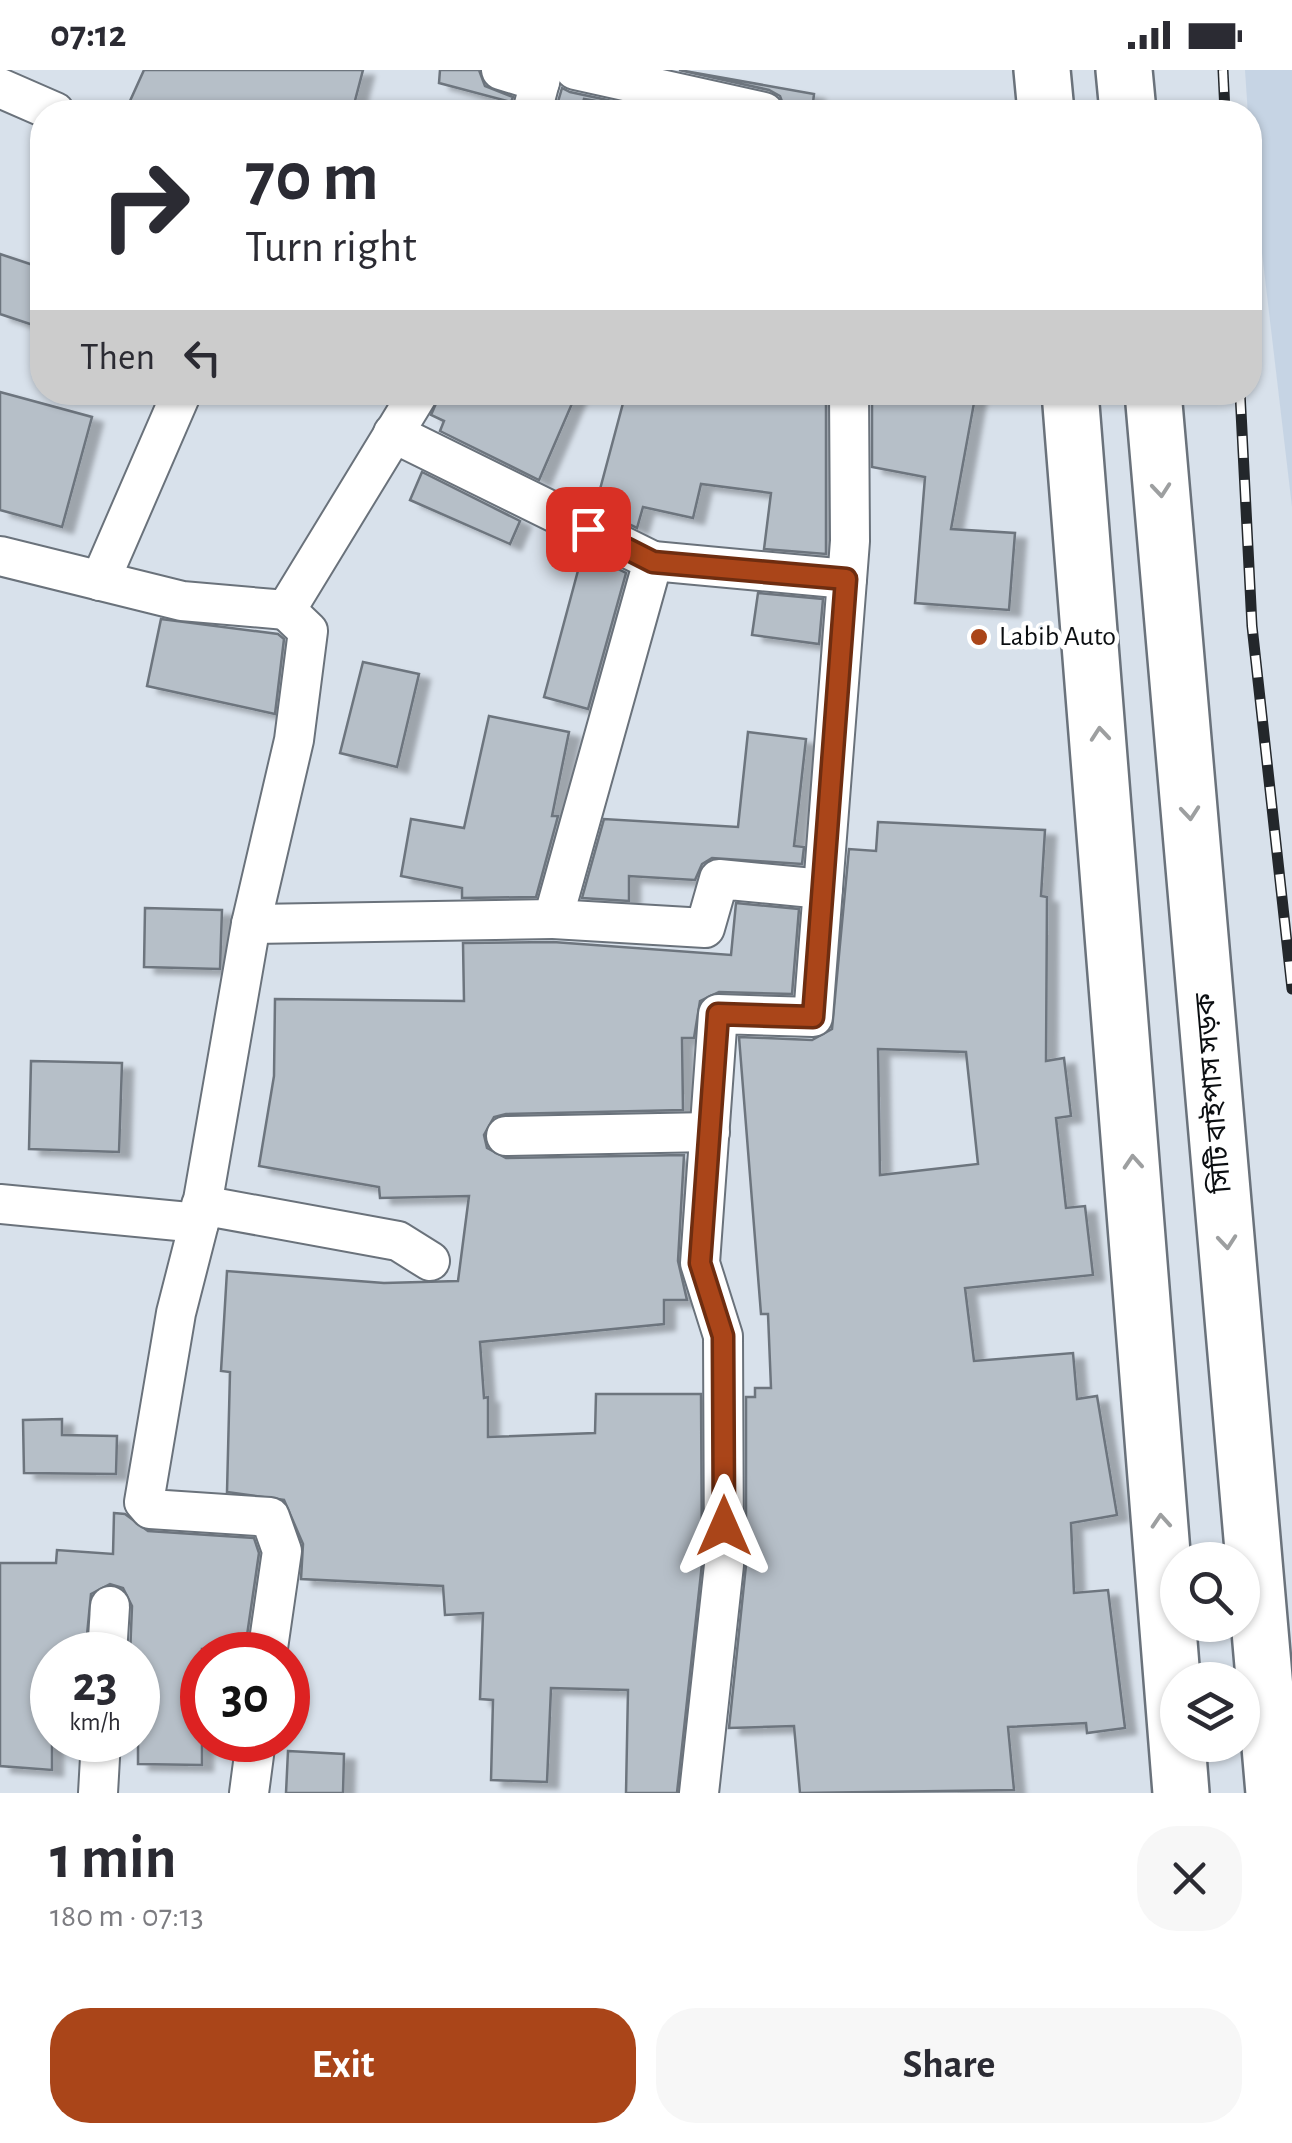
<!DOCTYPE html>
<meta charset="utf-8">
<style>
:root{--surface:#fff;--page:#f7f7f7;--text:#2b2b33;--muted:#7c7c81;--accent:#aa4519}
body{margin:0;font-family:"Alegreya Sans","Noto Sans Bengali",sans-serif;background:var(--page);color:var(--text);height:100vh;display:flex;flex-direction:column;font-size:38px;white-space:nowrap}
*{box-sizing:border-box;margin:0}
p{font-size:32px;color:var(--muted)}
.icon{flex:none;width:55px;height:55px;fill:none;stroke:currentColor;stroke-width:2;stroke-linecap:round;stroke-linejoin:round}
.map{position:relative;height:1723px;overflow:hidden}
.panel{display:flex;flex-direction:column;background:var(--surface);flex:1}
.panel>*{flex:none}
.banner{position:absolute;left:30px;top:30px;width:1232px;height:305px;border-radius:40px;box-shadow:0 2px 8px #0004;background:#fff;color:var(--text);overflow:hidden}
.fabs{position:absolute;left:1160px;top:1472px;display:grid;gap:20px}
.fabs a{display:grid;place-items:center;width:100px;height:100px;border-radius:50%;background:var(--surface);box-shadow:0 2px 8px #0004;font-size:50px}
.speed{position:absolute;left:30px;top:1562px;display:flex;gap:20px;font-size:50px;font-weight:700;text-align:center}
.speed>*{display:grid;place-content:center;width:130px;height:130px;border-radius:50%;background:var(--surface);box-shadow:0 2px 8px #0004;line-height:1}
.speed small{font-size:25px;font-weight:400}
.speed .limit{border:15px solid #d22;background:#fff;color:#111}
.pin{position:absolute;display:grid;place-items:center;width:85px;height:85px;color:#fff;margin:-42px;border-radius:20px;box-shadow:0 5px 15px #0006}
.me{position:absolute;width:110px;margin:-55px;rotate:0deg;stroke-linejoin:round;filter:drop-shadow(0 0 8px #0008)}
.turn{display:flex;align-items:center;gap:35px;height:210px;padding:0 50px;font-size:45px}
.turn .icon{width:130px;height:130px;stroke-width:2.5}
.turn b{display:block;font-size:70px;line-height:85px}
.then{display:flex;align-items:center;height:95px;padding:0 50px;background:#0003;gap:20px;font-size:38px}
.round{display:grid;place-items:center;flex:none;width:105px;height:105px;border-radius:40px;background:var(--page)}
.headline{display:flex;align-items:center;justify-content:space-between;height:170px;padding:0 50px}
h1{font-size:60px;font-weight:600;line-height:75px}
.cta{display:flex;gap:20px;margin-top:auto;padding:20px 50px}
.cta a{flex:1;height:115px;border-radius:40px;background:var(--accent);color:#fff;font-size:40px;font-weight:600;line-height:115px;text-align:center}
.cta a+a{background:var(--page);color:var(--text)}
.status{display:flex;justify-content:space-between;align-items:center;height:70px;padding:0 50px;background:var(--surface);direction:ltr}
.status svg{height:28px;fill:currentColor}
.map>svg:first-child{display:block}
.built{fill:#c6d4e4}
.building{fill:#b6bfc8;stroke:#6d757e;stroke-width:2.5;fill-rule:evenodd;filter:url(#shadow)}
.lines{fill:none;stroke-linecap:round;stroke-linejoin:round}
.minor-casing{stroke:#6a727b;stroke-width:42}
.primary-casing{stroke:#6a727b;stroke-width:60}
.minor{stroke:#fff;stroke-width:38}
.primary{stroke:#fff;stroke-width:55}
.rail-casing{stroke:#23272b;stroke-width:11}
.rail{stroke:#fff;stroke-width:8;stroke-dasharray:22;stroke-linecap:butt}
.oneway{stroke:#9d9fa0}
.route-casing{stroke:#6e2d10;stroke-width:25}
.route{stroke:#aa4519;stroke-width:18}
.poi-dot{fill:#aa4519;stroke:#fff;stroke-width:4}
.labels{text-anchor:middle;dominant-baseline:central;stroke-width:9;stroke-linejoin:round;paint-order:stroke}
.poi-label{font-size:28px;fill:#0b0e11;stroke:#fff;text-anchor:start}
.street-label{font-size:28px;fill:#0b0e11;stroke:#fff}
</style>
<div class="status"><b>07:12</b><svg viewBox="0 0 49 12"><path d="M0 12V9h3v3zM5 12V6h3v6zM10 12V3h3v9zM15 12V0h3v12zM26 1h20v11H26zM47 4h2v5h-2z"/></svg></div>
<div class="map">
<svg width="1292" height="1723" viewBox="0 0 1292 1723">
<defs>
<filter id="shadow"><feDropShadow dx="11" dy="6" stdDeviation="2.5" flood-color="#0004"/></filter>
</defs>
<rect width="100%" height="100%" fill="#d8e1eb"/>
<!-- built -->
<polygon class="built" points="1245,0 1292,0 1292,437 1251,90"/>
<!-- building -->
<g class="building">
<polygon points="144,0 363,0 352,42 125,42"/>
<polygon points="440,0 479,0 485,16 513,27 511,32 439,13"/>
<polygon points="679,0 814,24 812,42 786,42 780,26 769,20"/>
<polygon points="562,18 570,22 663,42 584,29 580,42 555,42"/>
<polygon points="0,184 42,198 42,258 0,244"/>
<polygon points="0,322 92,347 62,457 0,440"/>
<polygon points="441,322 577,322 539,410 440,361 444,351 431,345"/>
<polygon points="626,322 826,322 826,484 764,479 771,423 701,414 693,448 643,437 637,458 595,438"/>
<polygon points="872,322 976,322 951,459 1015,463 1009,540 915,533 925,407 872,397"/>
<polygon points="422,402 520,451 510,474 410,430"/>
<polygon points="583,482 626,503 588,639 544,627"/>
<polygon points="758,523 823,529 819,574 752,565"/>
<polygon points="161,549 278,564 284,569 275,644 147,616"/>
<polygon points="363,592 419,604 397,697 340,683"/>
<polygon points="489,646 569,662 552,746 558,746 536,827 462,828 462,818 401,806 411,749 464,758"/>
<polygon points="748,662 806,669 794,776 804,777 802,794 712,788 702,794 695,810 629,806 629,831 582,828 604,749 738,757"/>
<path d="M878 752 1045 760 1041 826 1047 827 1046 991 1064 988 1071 1046 1056 1048 1066 1138 1085 1136 1093 1205 965 1218 974 1291 1073 1283 1077 1329 1097 1326 1117 1445 1071 1453 1074 1523 1108 1520 1125 1658 1087 1663 1086 1653 1008 1657 1014 1720 800 1723 794 1656 729 1658 746 1495V1327H755V1318H771L768 1244H761L739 967 812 970 832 959 849 779 876 781ZM878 979 966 982 978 1094 880 1105Z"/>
<polygon points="736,833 799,839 792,924 719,922 700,931 694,968 682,968 683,1040 506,1044 494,1047 484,1065 487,1078 506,1088 684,1085 678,1191 687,1230 664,1230 664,1254 480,1272 484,1328 488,1327 488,1367 595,1363 596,1324 701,1324 702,1494 677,1723 626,1723 628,1620 551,1618 547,1712 491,1710 493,1630 480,1629 483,1543 445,1545 443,1516 301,1509 303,1474 284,1430 227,1422 230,1302 221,1301 227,1201 384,1213 458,1211 469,1126 380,1128 379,1117 259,1096 274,1006 275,929 464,931 463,873 553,872 731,885"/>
<polygon points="145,838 222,840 220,899 144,897"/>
<polygon points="31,991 122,993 119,1082 29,1079"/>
<polygon points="62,1349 62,1365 117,1366 116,1404 24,1403 23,1350"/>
<polygon points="114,1443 125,1444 148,1461 254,1468 259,1483 245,1579 202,1579 202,1695 138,1694 138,1585 130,1585 132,1536 123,1518 110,1514 91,1524 85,1585 52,1585 52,1700 0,1696 0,1493 56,1493 57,1480 113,1484"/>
<polygon points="288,1681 344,1684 343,1723 286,1723"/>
</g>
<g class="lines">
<defs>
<g id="minor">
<polyline points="501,0 540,12"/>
<polyline points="575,0 764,42"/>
<polyline points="0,18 55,42"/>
<polyline points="532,42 543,0"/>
<polyline points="0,486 182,531 286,540 419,322"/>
<polyline points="653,491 847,509"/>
<polyline points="100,511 182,322"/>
<polyline points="553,849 705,858 719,809 823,819"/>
<polyline points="251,854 553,849 653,491 393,363"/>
<polyline points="506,1066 710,1062"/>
<polyline points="0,1134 199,1153 251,854 294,670 308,561 286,540"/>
<polyline points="201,1135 398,1171 430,1191"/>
<polyline points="199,1153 176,1243 144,1432 150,1439 270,1447 282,1481 267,1585"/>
<polyline points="107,1585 110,1536"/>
<polyline points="98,1723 101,1670"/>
<polyline points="249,1723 256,1670"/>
<polyline points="699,1723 724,1495 723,1266 700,1193 718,944 813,947 850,471 849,322"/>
</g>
<g id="primary">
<polyline points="1042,0 1046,42"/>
<polyline points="1124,0 1128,42"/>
<polyline points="1070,322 1181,1723"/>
<polyline points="1153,322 1274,1723"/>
</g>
</defs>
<!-- minor casing -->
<use href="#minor" class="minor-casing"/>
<!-- primary casing -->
<use href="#primary" class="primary-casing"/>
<!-- minor -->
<use href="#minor" class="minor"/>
<!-- primary -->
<use href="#primary" class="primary"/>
<defs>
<g id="rail">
<polyline points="1223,0 1225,42"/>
<polyline points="1240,322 1252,556 1292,919"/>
</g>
</defs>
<!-- rail casing -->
<use href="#rail" class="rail-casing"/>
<!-- rail -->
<use href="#rail" class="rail"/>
</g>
<!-- one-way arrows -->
<defs><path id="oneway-chevron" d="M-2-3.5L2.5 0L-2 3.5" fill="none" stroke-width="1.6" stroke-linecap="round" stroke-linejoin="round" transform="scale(2.5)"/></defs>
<g class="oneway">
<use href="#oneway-chevron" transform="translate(1161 420) rotate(85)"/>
<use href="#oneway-chevron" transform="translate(1100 664) rotate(-95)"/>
<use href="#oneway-chevron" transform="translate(1190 743) rotate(85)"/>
<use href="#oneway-chevron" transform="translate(1133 1092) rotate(-94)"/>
<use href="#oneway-chevron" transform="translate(1227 1172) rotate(85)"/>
<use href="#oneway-chevron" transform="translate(1161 1451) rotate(-94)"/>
</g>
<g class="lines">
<defs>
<polyline id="route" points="588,459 653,492 846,509 813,947 718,944 700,1193 723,1266 724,1456"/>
</defs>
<!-- route casing -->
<use href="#route" class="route-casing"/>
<!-- route -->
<use href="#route" class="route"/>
</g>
<!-- markers -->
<circle class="poi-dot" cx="979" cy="567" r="10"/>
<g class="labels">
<!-- poi labels -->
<g class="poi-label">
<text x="999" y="567">Labib Auto</text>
</g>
<!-- street labels -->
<g class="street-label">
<text transform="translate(1214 1023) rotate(-95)">সিটি বাইপাস সড়ক</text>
</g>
</g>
</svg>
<div class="fabs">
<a><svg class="icon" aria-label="search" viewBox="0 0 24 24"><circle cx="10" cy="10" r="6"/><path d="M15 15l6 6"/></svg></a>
<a><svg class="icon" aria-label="layers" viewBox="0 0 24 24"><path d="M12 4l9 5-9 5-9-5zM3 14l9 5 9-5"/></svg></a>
</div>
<div class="speed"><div>23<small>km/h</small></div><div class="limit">30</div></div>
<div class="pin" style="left:588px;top:459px;background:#d93025"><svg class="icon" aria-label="arrive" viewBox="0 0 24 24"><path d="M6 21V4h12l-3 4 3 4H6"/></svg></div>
<svg class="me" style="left:724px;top:1456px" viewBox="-20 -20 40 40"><path d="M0-17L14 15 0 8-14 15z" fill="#aa4519" stroke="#fff" stroke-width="4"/></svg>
<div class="banner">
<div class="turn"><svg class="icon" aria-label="right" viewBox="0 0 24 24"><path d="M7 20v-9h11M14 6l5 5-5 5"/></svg><div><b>70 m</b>Turn right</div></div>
<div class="then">Then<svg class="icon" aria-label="left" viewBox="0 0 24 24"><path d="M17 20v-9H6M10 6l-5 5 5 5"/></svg></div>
</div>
</div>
<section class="panel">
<div class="headline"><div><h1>1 min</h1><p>180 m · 07:13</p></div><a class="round"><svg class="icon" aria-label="close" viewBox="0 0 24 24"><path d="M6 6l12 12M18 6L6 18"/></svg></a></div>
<div class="cta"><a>Exit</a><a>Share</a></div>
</section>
